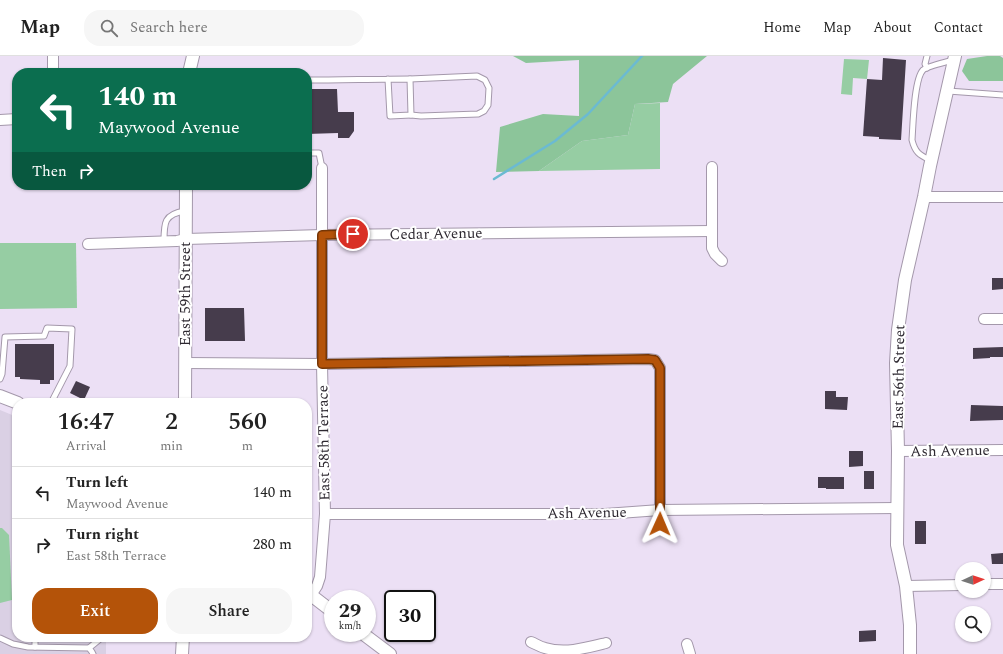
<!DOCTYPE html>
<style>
:root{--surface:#fff;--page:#f6f6f6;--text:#222;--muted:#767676;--line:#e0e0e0;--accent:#b45309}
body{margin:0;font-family:Spectral,serif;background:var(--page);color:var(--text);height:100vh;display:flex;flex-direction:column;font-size:15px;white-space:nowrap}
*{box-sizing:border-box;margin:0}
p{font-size:13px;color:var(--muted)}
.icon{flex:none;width:22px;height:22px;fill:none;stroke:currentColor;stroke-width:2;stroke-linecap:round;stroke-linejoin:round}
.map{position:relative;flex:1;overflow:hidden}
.panel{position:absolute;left:12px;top:342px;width:300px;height:244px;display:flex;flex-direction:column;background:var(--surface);border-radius:16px;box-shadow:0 1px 3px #0004}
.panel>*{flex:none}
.top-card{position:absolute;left:12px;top:12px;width:300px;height:122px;border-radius:16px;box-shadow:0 1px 3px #0004;background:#0b6e4f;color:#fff;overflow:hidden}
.needle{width:26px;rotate:87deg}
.controls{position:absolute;left:955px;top:506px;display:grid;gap:8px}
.controls a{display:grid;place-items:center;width:36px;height:36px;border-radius:50%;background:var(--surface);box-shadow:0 1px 3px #0004;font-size:20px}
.speed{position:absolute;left:324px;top:534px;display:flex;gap:8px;font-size:20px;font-weight:700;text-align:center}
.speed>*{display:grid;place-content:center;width:52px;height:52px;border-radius:50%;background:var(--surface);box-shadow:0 1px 3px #0004;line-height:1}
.speed small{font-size:10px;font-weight:400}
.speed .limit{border:2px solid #111;border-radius:6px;background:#fff;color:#111}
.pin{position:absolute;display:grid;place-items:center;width:34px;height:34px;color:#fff;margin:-17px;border:2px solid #fff;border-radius:50%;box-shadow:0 1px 4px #0007}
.me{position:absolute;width:44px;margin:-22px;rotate:1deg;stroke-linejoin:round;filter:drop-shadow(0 0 3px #0008)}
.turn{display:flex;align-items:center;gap:14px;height:84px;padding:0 20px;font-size:18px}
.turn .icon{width:52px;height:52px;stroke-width:2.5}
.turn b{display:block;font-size:28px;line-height:34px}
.then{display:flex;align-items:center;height:38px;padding:0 20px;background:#0003;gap:8px;font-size:15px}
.eta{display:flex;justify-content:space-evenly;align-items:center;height:68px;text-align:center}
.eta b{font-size:24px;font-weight:600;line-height:28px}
.button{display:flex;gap:8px;margin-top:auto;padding:8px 20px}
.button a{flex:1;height:46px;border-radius:16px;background:var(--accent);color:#fff;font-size:16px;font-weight:600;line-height:46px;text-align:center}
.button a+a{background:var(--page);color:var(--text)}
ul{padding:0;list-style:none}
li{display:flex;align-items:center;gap:12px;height:52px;padding:0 20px;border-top:1px solid var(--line)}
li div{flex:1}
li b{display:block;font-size:15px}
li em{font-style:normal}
header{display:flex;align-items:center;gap:24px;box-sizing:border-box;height:56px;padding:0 20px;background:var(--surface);border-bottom:1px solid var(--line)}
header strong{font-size:19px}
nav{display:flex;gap:22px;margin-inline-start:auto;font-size:14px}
.search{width:280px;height:36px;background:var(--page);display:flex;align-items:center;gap:10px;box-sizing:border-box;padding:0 14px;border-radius:16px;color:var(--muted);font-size:15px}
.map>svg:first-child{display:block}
.education{fill:#dad0e4}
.green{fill:#96cda3}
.forest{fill:#8cc59a}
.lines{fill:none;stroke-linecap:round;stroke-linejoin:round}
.stream{stroke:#6bbad2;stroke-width:2.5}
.building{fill:#463c4c}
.service-casing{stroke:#a498ab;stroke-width:7}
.minor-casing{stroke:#a498ab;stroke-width:12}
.tertiary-casing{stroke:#a498ab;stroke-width:14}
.service{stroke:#fff;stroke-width:5}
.minor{stroke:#fff;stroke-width:10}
.tertiary{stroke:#fff;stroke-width:12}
.route-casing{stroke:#753606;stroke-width:10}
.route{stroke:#b45309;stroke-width:7}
.labels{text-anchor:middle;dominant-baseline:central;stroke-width:4;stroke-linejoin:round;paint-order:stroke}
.street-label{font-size:15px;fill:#2d2830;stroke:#fff}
</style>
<header>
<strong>Map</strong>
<div class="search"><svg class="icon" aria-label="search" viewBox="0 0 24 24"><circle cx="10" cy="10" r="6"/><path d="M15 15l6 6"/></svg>Search here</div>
<nav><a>Home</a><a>Map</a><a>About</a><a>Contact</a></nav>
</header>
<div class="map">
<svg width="1003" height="598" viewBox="0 0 1003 598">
<rect width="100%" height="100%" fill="#ece0f5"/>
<!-- education -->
<polygon class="education" points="0,354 17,361 17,581 106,581 106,598 0,598"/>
<!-- green -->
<g class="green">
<polygon points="844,3 869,4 867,23 853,22 852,39 841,38"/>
<polygon points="660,47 660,113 539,115 582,85 628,79 635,48"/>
<polygon points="0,187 76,187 77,252 0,253"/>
<polygon points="0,472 2,472 9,479 12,544 0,547"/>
</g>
<!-- forest -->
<g class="forest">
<polygon points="513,0 707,0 673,28 668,46 635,48 628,79 582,85 539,115 496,116 500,71 543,58 579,60 579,4 526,7"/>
<polygon points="987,0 1000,0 1003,2 1003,25 969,25 962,15 967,3"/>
</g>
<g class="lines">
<!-- stream -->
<polyline class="stream" points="494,123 555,85 588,58 642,0"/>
</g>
<!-- building -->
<g class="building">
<polygon points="883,2 906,4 901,84 879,83 879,81 863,80 867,23 882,24"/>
<polygon points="307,33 337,33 338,56 354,56 354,75 349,82 338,82 338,77 307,78"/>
<polygon points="992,222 1003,222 1003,233 992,234"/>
<polygon points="205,252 244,252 245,285 205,285"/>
<polygon points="15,288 54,288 54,324 50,324 50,328 40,328 40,324 20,323 20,321 15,321"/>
<polygon points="1003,291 1003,301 990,301 990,302 973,303 973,292"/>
<polygon points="76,325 90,331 84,344 70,337"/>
<polygon points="825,335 836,335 836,341 848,341 847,354 825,353"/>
<polygon points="971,349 1003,350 1003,364 970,365"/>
<polygon points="849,395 863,395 863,410 849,411"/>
<rect x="864" y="415" width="10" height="18"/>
<polygon points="818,421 844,421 844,433 826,433 826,432 818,432"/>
<rect x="915" y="465" width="11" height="23"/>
<polygon points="1003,497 1003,508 992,508 991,498"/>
<polygon points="876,574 876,585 859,586 859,575"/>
</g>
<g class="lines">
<defs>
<g id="service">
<polyline points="927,0 925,8 927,12"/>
<polyline points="410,23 477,20 485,24 489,32 488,49 484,55 478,58 421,60 411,59"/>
<path d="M307 24C341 24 376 23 410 23L411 59 390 60 388 23"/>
<polyline points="948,35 1003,39"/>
<polyline points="307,97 319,97 322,112"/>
<path d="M930 104C919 99 915 96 912 84 913 70 914 23 923 14 927 10 947 6 953 4"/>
<path d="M164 185C164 167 164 158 185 155"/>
<polyline points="0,323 2,318 5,281 44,280 47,272 72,273 70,310 51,347"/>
<polyline points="0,582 13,588 28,591 89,592 92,596 93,598"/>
<polyline points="35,591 35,581"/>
<polyline points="89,592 100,583 100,581"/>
</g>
<g id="minor">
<polyline points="53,0 53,17"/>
<polyline points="0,64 17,63"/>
<polyline points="712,111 712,192 715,198 722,205"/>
<polyline points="924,141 1003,141"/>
<polyline points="88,188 177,185 186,183 322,179 712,175"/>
<polyline points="984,263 1003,263"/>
<polyline points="185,307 322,308 648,303 655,304 660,312 660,468"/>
<polyline points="898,395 1003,394"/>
<polyline points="325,458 605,458 660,454 897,452"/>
<polyline points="984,528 1003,528"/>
<polyline points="906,530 962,529"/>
<polyline points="311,539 317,530 320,521 325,458 322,308 322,112"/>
<path d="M531 586C536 588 540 591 545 592 565 598 586 592 606 587"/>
<polyline points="687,588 690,598"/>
</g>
<g id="tertiary">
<polyline points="189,17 193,0"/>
<polyline points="0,340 18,347"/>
<polyline points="185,347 186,129"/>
<polyline points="307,536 333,556"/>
<polyline points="362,577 390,598"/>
<polyline points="182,598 183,581"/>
<polyline points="910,598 910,569 906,530 897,489 898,395 896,307 898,274 905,224 924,141 930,110 955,0"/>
</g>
</defs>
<!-- service casing -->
<use href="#service" class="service-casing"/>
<!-- minor casing -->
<use href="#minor" class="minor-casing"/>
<!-- tertiary casing -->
<use href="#tertiary" class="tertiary-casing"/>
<!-- service -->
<use href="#service" class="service"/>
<!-- minor -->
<use href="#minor" class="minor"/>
<!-- tertiary -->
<use href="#tertiary" class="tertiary"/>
</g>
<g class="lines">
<defs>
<polyline id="route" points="353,178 322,179 322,308 648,303 655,304 660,312 660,468"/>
</defs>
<!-- route casing -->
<use href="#route" class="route-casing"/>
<!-- route -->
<use href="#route" class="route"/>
</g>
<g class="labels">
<!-- street labels -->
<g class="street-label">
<text transform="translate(436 178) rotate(-1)">Cedar Avenue</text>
<text transform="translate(185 238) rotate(-90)">East 59th Street</text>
<text transform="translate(899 321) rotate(-89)">East 56th Street</text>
<text transform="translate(324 387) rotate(-91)">East 58th Terrace</text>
<text transform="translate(950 395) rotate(-1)">Ash Avenue</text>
<text transform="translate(587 457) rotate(-1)">Ash Avenue</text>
</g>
</g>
</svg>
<div class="controls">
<a><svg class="needle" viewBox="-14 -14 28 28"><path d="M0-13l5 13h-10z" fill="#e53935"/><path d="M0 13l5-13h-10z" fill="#767676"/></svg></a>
<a><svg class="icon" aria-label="search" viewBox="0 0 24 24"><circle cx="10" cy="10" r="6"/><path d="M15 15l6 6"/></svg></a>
</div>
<div class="speed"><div>29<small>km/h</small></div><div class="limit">30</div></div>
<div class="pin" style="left:353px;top:178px;background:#d93025"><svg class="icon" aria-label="arrive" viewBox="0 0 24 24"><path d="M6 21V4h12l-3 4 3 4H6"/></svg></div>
<svg class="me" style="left:660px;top:468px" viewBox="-20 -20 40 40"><path d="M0-17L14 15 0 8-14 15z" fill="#b45309" stroke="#fff" stroke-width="4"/></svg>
<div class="top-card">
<div class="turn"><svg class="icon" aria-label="left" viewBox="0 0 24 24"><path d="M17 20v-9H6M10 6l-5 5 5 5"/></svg><div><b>140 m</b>Maywood Avenue</div></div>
<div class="then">Then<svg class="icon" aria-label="right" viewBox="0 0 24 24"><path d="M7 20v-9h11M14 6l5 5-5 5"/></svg></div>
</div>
<section class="panel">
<div class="eta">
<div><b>16:47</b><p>Arrival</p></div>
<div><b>2</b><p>min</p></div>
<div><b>560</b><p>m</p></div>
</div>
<ul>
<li><svg class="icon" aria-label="left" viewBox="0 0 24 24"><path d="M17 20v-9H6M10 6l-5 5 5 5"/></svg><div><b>Turn left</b><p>Maywood Avenue</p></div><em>140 m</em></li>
<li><svg class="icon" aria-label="right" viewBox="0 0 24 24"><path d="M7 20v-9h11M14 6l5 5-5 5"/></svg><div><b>Turn right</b><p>East 58th Terrace</p></div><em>280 m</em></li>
</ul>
<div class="button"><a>Exit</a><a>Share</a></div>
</section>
</div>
